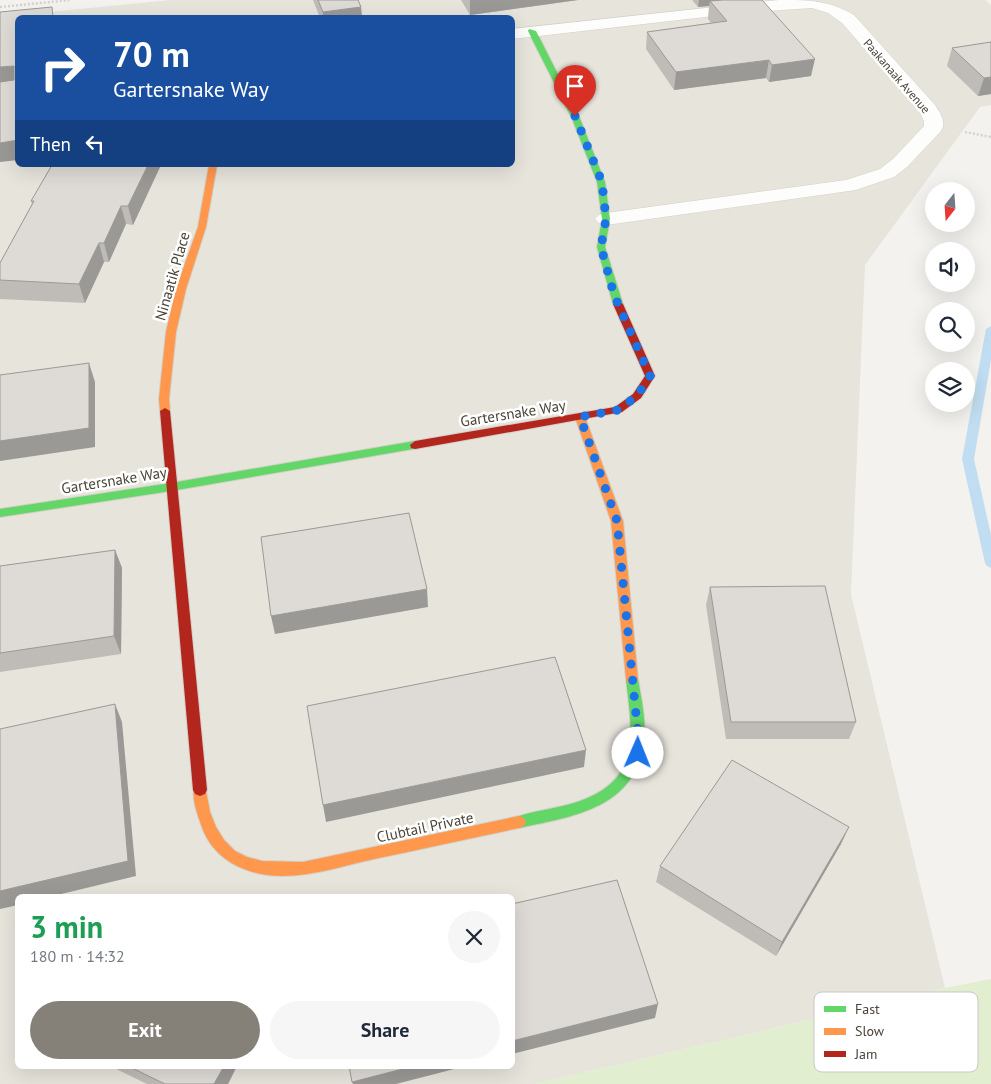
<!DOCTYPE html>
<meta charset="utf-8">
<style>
:root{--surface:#fff;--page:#f6f6f7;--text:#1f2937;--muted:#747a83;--accent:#868178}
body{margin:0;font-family:"PT Sans",sans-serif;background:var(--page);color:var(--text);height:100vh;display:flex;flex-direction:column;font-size:19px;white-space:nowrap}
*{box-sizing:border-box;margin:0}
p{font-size:16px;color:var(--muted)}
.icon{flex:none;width:28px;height:28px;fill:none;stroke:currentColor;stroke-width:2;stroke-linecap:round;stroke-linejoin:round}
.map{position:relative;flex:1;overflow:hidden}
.panel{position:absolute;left:15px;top:894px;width:500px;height:175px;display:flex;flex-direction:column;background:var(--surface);border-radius:8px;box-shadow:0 5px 20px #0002}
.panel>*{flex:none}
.guide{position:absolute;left:15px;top:15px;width:500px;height:152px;border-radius:8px;box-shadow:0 5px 20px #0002;background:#1a4fa0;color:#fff;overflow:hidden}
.needle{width:32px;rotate:197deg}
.controls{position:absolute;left:925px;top:182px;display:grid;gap:10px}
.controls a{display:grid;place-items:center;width:50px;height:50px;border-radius:50%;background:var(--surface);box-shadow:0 5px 20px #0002;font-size:25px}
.pin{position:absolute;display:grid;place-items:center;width:42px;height:42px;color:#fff;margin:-51px -21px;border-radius:50% 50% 50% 0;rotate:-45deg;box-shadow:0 0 5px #0007}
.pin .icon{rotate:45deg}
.me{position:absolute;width:55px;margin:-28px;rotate:1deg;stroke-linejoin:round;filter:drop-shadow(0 0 4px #0008)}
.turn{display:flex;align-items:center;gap:18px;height:105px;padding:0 15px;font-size:22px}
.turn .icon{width:65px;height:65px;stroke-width:2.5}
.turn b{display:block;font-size:35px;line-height:42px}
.then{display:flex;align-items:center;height:48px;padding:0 15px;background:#0003;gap:10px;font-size:19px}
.round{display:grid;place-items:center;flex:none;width:52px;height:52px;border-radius:26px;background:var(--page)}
.head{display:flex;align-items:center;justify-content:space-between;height:85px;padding:0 15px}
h1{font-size:30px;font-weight:800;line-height:38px;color:#1e9e55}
.button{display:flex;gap:10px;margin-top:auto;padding:10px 15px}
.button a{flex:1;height:58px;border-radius:30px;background:var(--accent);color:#fff;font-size:20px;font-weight:800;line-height:58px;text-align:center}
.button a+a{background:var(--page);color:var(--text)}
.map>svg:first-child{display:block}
.residential{fill:#e7e4dc;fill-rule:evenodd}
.green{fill:#e1eecf}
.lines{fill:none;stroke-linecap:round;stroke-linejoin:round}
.stream{fill:#c0ddf1;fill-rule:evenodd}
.street-casing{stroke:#d2d0cb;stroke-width:1}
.fast-casing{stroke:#d3cfc5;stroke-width:2}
.slow-casing{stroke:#d3cfc5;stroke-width:2}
.jam-casing{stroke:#d3cfc5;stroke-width:2}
.path{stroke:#d3d2cc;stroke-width:2.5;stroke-dasharray:2 2;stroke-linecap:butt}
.street{fill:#fdfdfc;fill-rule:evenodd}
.fast{fill:#63d668;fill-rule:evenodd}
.slow{fill:#ff974d;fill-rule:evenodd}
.jam{fill:#b3261e;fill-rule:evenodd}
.wall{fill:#bfbcb8}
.shaded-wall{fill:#9b9996}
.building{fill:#dedbd6;stroke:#9b9996}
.route{stroke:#1a73e8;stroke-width:9;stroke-dasharray:0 16.2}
.labels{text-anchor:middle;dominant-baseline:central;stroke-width:5;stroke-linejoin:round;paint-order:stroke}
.far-street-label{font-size:12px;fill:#4b4439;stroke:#fff}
.street-label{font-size:15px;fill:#4b4439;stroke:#fff}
.key{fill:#fff;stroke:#c9c7c4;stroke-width:1}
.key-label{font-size:14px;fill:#4b4439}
</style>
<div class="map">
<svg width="991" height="1084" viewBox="0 0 991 1084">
<rect width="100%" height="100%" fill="#f4f2ee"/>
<!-- residential -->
<path class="residential" d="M170 0H985L991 5V105L980 107 865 265 851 594 945 988 535 1084H0V17ZM18 18H512V165H18ZM18 896H512V1066H18Z"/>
<!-- green -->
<polygon class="green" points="991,979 991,1084 535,1084 945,988"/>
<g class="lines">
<!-- stream -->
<polygon class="stream" points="991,326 991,360 974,459 991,535 991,568 987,566 985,563 962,459 986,329"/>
<defs>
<path id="street" d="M779 0C810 0 828 0 854 15L935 105C940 113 947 122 941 131L907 167 894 177 856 190 606 225 599 223 595 219 599 215 606 213 846 180 880 169 893 159 924 126V121L919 111 842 23 828 13 812 8 749 12 512 39V29Z"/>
<g id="fast">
<polygon points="529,29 536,31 579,116 605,182 610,219 605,247 623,304 621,306 615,306 613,304 597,247 602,219 597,182 571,116 528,31"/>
<polygon points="415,441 420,445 419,448 171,491 0,517 0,509 171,483"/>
<path d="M632 674 636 675 638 679C641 698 646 718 644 737 639 807 576 816 519 828L514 826 512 822 514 818C534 810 557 809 577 802 643 780 632 734 626 679L628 675Z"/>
</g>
<g id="slow">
<polygon points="209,165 217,165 206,227 186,289 176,332 169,399 170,411 165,414 160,411 159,399 166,332 176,289 198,227"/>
<polygon points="580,413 585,417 623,521 638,679 636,683 632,684 628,683 626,679 611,521 575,417"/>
<path d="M200 784 205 786 210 812 216 827 224 840 235 851 247 857 262 861 303 862 519 816 524 818 526 822 524 826 519 828C471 838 422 849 374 859 338 867 298 881 261 874 236 869 213 855 203 830 199 818 190 797 195 786Z"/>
</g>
<g id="jam">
<polygon points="618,301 623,304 655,376 641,398 622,412 415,449 411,448 410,445 415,441 615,407 633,394 645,376 613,304"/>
<polygon points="165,408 170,411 207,790 205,794 200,796 195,794 193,790 160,411"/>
</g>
</defs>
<!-- street casing -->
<use href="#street" class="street-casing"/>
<!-- fast casing -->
<use href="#fast" class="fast-casing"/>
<!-- slow casing -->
<use href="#slow" class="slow-casing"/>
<!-- jam casing -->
<use href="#jam" class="jam-casing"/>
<!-- path -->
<g class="path">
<polyline points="0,7 70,0"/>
<polyline points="965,132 991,137"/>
</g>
<!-- street -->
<use href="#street" class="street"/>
<!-- fast -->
<use href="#fast" class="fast"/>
<!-- slow -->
<use href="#slow" class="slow"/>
<!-- jam -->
<use href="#jam" class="jam"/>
</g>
<!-- wall -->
<g class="wall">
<polygon points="313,0 358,0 361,7 362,18 320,18"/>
<polygon points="461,0 578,0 470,15"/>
<polygon points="692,0 762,0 811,76 769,82 766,78 674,90 646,49 647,32 711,23 708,19 709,6 698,7"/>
<polygon points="991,42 991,94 978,96 947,66 952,48"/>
<polygon points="160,167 133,225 126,224 109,262 104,262 85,303 0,299 0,263 32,204 31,201"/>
<polygon points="115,550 122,568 121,654 0,672 0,566"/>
<polygon points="710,587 856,722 849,739 726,739 706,605"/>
<polygon points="841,844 776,956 656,882 660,866"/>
<polygon points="110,1066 237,1066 228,1084 147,1084"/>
</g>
<!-- shaded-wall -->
<g class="shaded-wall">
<polygon points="470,0 578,0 470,15"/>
<polygon points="699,0 746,0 710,1 709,6 698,7"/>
<polygon points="361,7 362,18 323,18 323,12"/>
<polygon points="815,59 811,76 769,82 772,65"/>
<polygon points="769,60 766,78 674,90 676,72"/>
<polygon points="14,66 18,84 0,86 0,67"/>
<polygon points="991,77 991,94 978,96 984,78"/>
<polygon points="18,140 18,160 0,162 0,143"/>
<polygon points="148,165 160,165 160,167 133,225 128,206"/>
<polygon points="121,206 126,224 109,262 104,243"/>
<polygon points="99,243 104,262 85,303 79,284"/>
<polygon points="89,363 95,382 95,447 0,461 0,441"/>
<polygon points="115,550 122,568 121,654 114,636"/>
<polygon points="427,589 428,607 275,634 271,616"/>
<polygon points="115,704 122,722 136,876 53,896 18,896 18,905 0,909 0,891"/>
<polygon points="586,750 584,767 326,822 323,805"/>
<polygon points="849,827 841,844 776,956 782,942"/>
<polygon points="658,1004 655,1018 512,1054 512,1041"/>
<polygon points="224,1066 237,1066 228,1084 214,1084"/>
<polygon points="414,1066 466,1066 396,1084 353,1084 352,1082"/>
</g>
<!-- building -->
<g class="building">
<polygon points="318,0 358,0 361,7 323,12"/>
<polygon points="723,0 762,0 815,59 772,65 769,60 676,72 647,32 727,21 710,1"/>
<polygon points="52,7 53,18 18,18 18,140 0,143 0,82 14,80 14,66 0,67 0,12"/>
<polygon points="991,42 991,77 984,78 952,48"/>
<polygon points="52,165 148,165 128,206 121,206 104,243 99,243 79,284 0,280 0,263 34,201 31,201"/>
<polygon points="89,363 89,428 0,441 0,375"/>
<polygon points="409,513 427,589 271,616 261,537"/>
<polygon points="115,550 114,636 0,653 0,566"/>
<polygon points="825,586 856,722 731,722 710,587"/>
<polygon points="555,657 586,750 323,805 307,706"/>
<polygon points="115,704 128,861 0,891 0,729"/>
<polygon points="732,760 849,827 782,942 660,866"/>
<polygon points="617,880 658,1004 512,1041 512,904"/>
<polygon points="128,1066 224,1066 214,1084 165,1084"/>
<polygon points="349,1066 414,1066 352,1082"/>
</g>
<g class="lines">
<!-- route -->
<polyline class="route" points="575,116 602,182 606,219 601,247 614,295 650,376 637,396 618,410 580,417 617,521 638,735 638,753"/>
</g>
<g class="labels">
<!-- far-street labels -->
<g class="far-street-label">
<text transform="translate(897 76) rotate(49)">Paakanaak Avenue</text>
</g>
<!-- street labels -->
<g class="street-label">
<text transform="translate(172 276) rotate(-74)">Ninaatik Place</text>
<text transform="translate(513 413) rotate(-9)">Gartersnake Way</text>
<text transform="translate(114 480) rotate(-9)">Gartersnake Way</text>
<text transform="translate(425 827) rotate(-12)">Clubtail Private</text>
</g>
</g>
<!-- legend -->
<rect x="814" y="992" width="164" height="80" rx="8" class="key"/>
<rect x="824" y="1006" width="22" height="6" fill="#63d668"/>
<rect x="824" y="1028" width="22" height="7" fill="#ff974d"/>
<rect x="824" y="1051" width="22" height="6" fill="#b3261e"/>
<g class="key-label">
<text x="855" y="1014">Fast</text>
<text x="855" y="1036">Slow</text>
<text x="855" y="1059">Jam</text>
</g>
</svg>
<div class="controls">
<a><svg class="needle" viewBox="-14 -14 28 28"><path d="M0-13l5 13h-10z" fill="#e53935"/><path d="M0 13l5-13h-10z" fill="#747a83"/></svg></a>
<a><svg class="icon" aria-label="sound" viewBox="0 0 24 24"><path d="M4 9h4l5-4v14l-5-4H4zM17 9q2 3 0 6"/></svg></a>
<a><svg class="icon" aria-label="search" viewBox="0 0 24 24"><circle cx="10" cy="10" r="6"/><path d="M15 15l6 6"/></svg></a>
<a><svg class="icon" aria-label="layers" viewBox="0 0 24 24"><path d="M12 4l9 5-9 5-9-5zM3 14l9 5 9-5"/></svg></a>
</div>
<div class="pin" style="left:575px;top:116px;background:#d93025"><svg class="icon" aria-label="arrive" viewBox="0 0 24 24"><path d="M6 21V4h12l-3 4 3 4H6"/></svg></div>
<svg class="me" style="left:638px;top:753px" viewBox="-20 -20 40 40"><circle r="19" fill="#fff"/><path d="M0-13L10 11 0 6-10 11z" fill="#1a73e8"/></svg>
<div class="guide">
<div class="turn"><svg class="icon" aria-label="right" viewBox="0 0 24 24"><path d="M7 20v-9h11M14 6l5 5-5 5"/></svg><div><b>70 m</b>Gartersnake Way</div></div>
<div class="then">Then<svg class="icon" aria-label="left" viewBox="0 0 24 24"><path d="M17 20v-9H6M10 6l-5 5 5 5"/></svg></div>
</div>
<section class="panel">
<div class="head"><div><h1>3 min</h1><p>180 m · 14:32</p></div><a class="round"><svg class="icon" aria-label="close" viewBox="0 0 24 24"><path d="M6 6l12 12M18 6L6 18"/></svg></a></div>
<div class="button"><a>Exit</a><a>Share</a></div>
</section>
</div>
